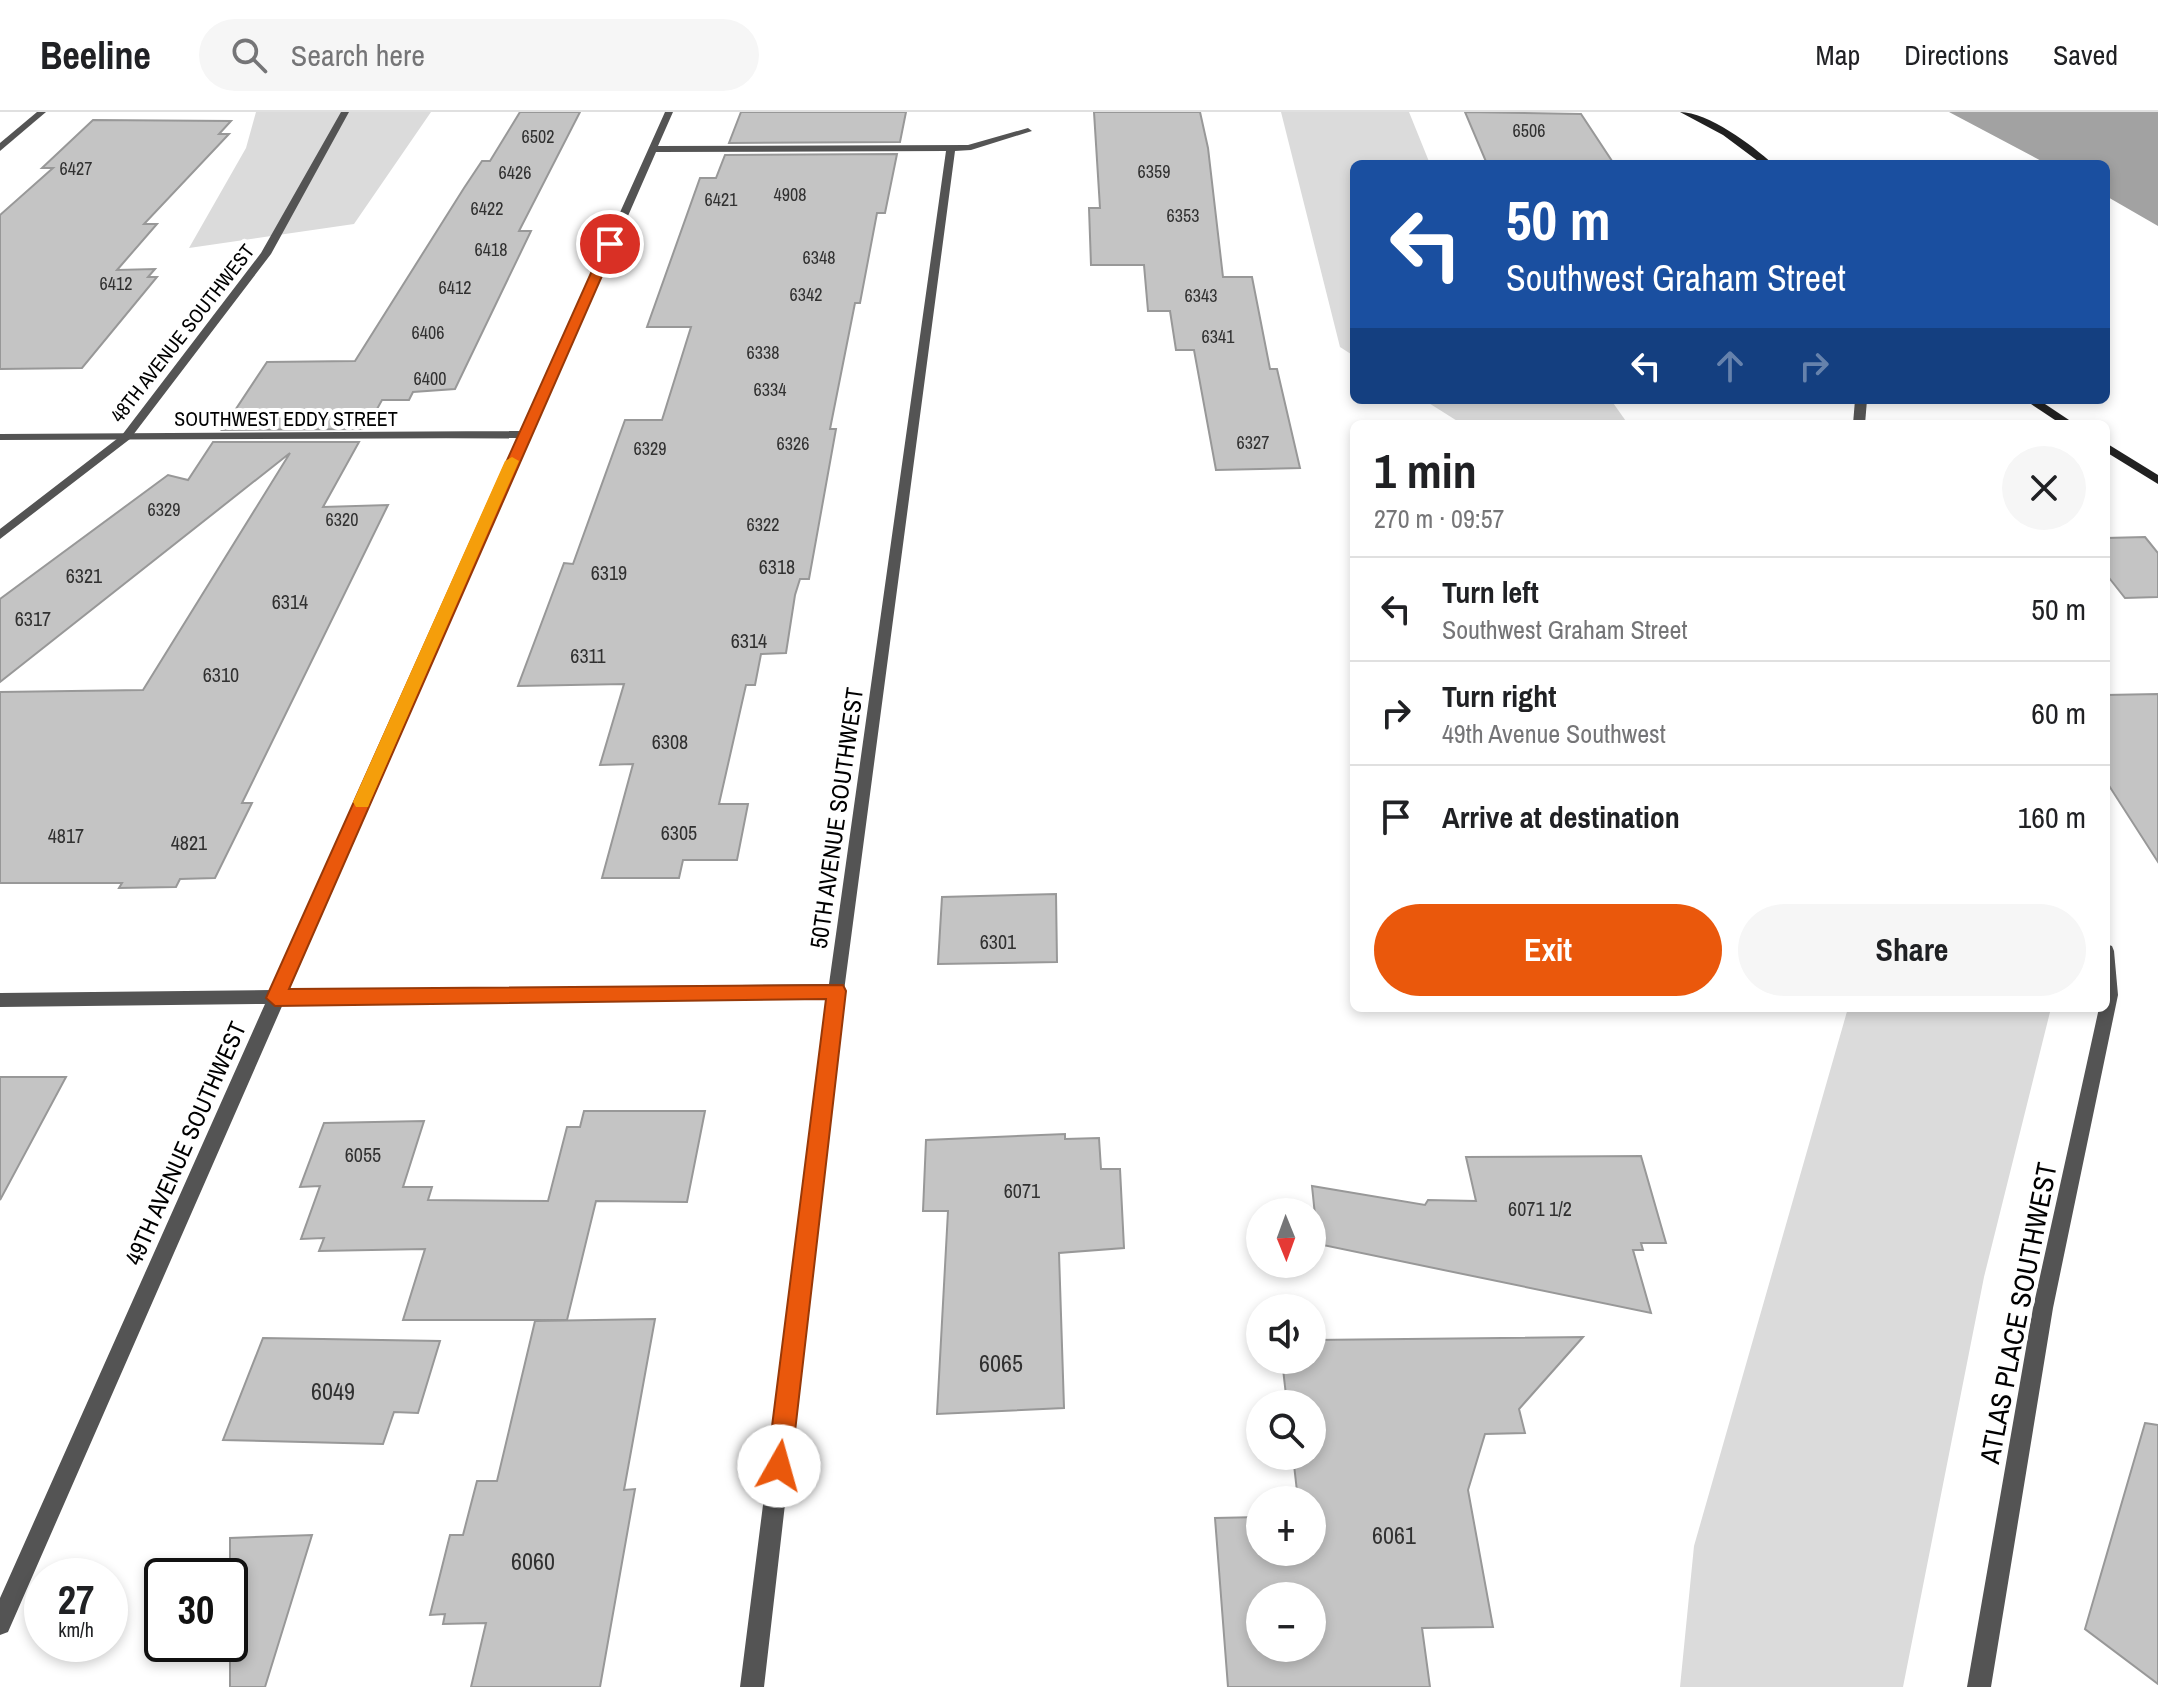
<!DOCTYPE html>
<meta charset="utf-8">
<style>
:root{--surface:#fff;--page:#f6f6f6;--text:#202124;--muted:#757577;--line:#e0e0e0;--accent:#ea580c}
body{margin:0;font-family:"Archivo Narrow",sans-serif;background:var(--page);color:var(--text);height:100vh;display:flex;flex-direction:column;font-size:30px;white-space:nowrap}
*{box-sizing:border-box;margin:0}
p{font-size:26px;color:var(--muted)}
.icon{flex:none;width:44px;height:44px;fill:none;stroke:currentColor;stroke-width:2;stroke-linecap:round;stroke-linejoin:round}
.map{position:relative;flex:1;overflow:hidden}
.details{position:absolute;left:1350px;top:308px;width:760px;height:592px;display:flex;flex-direction:column;background:var(--surface);border-radius:12px;box-shadow:0 4px 12px #0003}
.details>*{flex:none}
.top-card{position:absolute;left:1350px;top:48px;width:760px;height:244px;border-radius:12px;box-shadow:0 4px 12px #0003;background:#1a4fa0;color:#fff;overflow:hidden}
.needle{width:52px;rotate:179deg}
.fabs{position:absolute;left:1246px;top:1086px;display:grid;gap:16px}
.fabs a{display:grid;place-items:center;width:80px;height:80px;border-radius:50%;background:var(--surface);box-shadow:0 4px 12px #0003;font-size:40px}
.speed{position:absolute;left:24px;top:1446px;display:flex;gap:16px;font-size:40px;font-weight:700;text-align:center}
.speed>*{display:grid;place-content:center;width:104px;height:104px;border-radius:50%;background:var(--surface);box-shadow:0 4px 12px #0003;line-height:1}
.speed small{font-size:20px;font-weight:400}
.speed .limit{border:4px solid #111;border-radius:12px;background:#fff;color:#111}
.pin{position:absolute;display:grid;place-items:center;width:68px;height:68px;color:#fff;margin:-34px;border:4px solid #fff;border-radius:50%;box-shadow:0 2px 8px #0007}
.me{position:absolute;width:88px;margin:-44px;rotate:7deg;stroke-linejoin:round;filter:drop-shadow(0 0 6px #0008)}
.turn{display:flex;align-items:center;gap:28px;height:168px;padding:0 24px;font-size:36px}
.turn .icon{width:104px;height:104px;stroke-width:2.5}
.turn b{display:block;font-size:56px;line-height:68px}
.lanes{display:flex;align-items:center;height:76px;padding:0 24px;background:#0003;justify-content:center;gap:40px;direction:ltr}
.lanes .off{opacity:.35}
.round{display:grid;place-items:center;flex:none;width:84px;height:84px;border-radius:42px;background:var(--page)}
.summary{display:flex;align-items:center;justify-content:space-between;height:136px;padding:0 24px}
h1{font-size:48px;font-weight:800;line-height:60px}
.action{display:flex;gap:16px;margin-top:auto;padding:16px 24px}
.action a{flex:1;height:92px;border-radius:48px;background:var(--accent);color:#fff;font-size:32px;font-weight:800;line-height:92px;text-align:center}
.action a+a{background:var(--page);color:var(--text)}
ul{padding:0;list-style:none}
li{display:flex;align-items:center;gap:24px;height:104px;padding:0 24px;border-top:2px solid var(--line)}
li div{flex:1}
li b{display:block;font-size:30px}
li em{font-style:normal}
header{display:flex;align-items:center;gap:48px;box-sizing:border-box;height:112px;padding:0 40px;background:var(--surface);border-bottom:2px solid var(--line)}
header strong{font-size:38px}
nav{display:flex;gap:44px;margin-inline-start:auto;font-size:28px}
.search{width:560px;height:72px;background:var(--page);display:flex;align-items:center;gap:20px;box-sizing:border-box;padding:0 28px;border-radius:44px;color:var(--muted);font-size:30px}
.map>svg:first-child{display:block}
.green{fill:#dbdbdb}
.water{fill:#a2a2a2}
.building{fill:#c4c4c4;stroke:#989898;stroke-width:2;fill-rule:evenodd}
.lines{fill:none;stroke-linecap:round;stroke-linejoin:round}
.minor{fill:#545454;fill-rule:evenodd}
.tertiary{fill:#545454;fill-rule:evenodd}
.secondary{fill:#212121;fill-rule:evenodd}
.route{fill:#ea580c;stroke:#983908;stroke-width:2}
.slow{fill:#f59e0b}
.labels{text-anchor:middle;dominant-baseline:central;stroke-width:8;stroke-linejoin:round;paint-order:stroke}
.far-number-label{font-size:18px;fill:#313131}
.far-street-label{font-size:20px;fill:#000;stroke:#fff}
.number-label{font-size:20px;fill:#313131}
.street-label{font-size:24px;fill:#000;stroke:#fff}
.near-number-label{font-size:24px;fill:#313131}
.near-street-label{font-size:28px;fill:#000;stroke:#fff}
</style>
<header>
<strong>Beeline</strong>
<div class="search"><svg class="icon" aria-label="search" viewBox="0 0 24 24"><circle cx="10" cy="10" r="6"/><path d="M15 15l6 6"/></svg>Search here</div>
<nav><a>Map</a><a>Directions</a><a>Saved</a></nav>
</header>
<div class="map">
<svg width="2158" height="1575" viewBox="0 0 2158 1575">
<rect width="100%" height="100%" fill="#fff"/>
<!-- green -->
<g class="green">
<polygon points="256,0 431,0 354,112 189,136 246,36"/>
<polygon points="1281,0 1409,0 1430,52 1354,52 1354,244 1340,235"/>
<polygon points="1424,288 1611,288 1628,312 1462,312"/>
<polygon points="1848,896 2051,896 1984,1165 1903,1575 1680,1575 1694,1434"/>
</g>
<!-- water -->
<polygon class="water" points="1949,0 2158,0 2158,114 2106,84 2106,52 2047,52"/>
<!-- building -->
<g class="building">
<polygon points="520,0 580,0 519,119 531,119 455,277 413,280 409,288 382,288 366,317 222,318 267,250 355,249 464,76 482,49 490,49"/>
<polygon points="741,0 906,0 900,30 729,31"/>
<polygon points="1094,0 1200,0 1208,36 1223,165 1252,165 1270,257 1277,257 1300,356 1216,358 1194,238 1176,238 1170,199 1148,199 1144,153 1091,153 1089,96 1100,96"/>
<polygon points="1465,0 1581,2 1614,52 1487,52"/>
<polygon points="93,8 231,9 219,22 229,22 144,112 157,112 117,158 155,157 148,165 157,165 82,256 0,257 0,103 53,56 42,56"/>
<polygon points="897,42 885,101 877,101 860,191 855,191 830,317 836,317 809,467 800,467 795,483 786,541 761,542 755,573 746,573 719,692 748,692 737,748 683,748 679,766 602,766 633,652 600,653 624,572 518,574 564,451 573,452 625,308 662,308 691,215 647,215 700,66 716,66 725,43"/>
<polygon points="213,330 359,330 323,395 388,393 242,691 252,691 215,766 180,767 176,775 119,776 122,771 0,771 0,580 143,578 290,341 0,570 0,487 168,363 188,368"/>
<polygon points="2145,425 2158,441 2158,485 2125,486 2106,462 2106,426"/>
<polygon points="2158,582 2158,750 2106,669 2106,583"/>
<polygon points="1056,782 1057,850 938,852 942,785"/>
<polygon points="0,965 66,965 0,1088"/>
<polygon points="584,999 705,999 687,1090 596,1089 567,1208 403,1208 425,1137 319,1139 324,1126 301,1127 320,1074 300,1075 324,1011 424,1009 403,1075 432,1075 428,1088 548,1089 567,1015 580,1015"/>
<polygon points="1065,1022 1065,1027 1099,1026 1101,1057 1120,1057 1124,1136 1059,1141 1064,1296 937,1302 948,1099 923,1099 926,1028"/>
<polygon points="1641,1044 1666,1131 1641,1131 1643,1138 1633,1138 1651,1201 1318,1132 1312,1074 1425,1093 1428,1088 1476,1089 1466,1045"/>
<polygon points="655,1207 624,1378 635,1377 600,1575 471,1575 486,1511 443,1512 445,1502 430,1503 450,1423 463,1423 477,1369 497,1369 535,1209"/>
<path d="M1583 1225 1519 1297 1525 1321 1485 1322 1468 1378 1493 1515 1422 1516 1430 1575H1228L1215 1406 1260 1405V1440H1312V1388H1298L1293 1344H1312V1292H1287L1282 1248H1312V1228ZM1260 1484H1312V1536H1260Z"/>
<polygon points="263,1226 440,1229 418,1301 394,1300 383,1332 223,1328"/>
<polygon points="2145,1311 2158,1313 2158,1572 2085,1517"/>
<polygon points="312,1423 265,1575 230,1575 230,1426"/>
</g>
<g class="lines">
<!-- minor -->
<g class="minor">
<polygon points="37,0 46,0 0,39 0,31"/>
<path d="M665 0H673L658 34 968 33 1028 16 1032 19 971 38 955 39 844 879 764 1575H740L827 886 283 892 8 1520 0 1523V1486L265 892 0 895V881L272 878 519 326 0 328V322L522 319ZM946 39 829 872 289 878 656 40Z"/>
<polygon points="1855,288 1867,288 1865,312 1853,312"/>
<polygon points="2106,832 2112,834 2114,839 2118,883 2053,1196 1991,1575 1967,1575 2033,1196 2099,896 2106,896"/>
</g>
<!-- tertiary -->
<polygon class="tertiary" points="341,0 349,0 271,142 130,327 0,427 0,417 122,323 261,141"/>
<!-- secondary -->
<g class="secondary">
<path d="M1680 0C1708 0 1752 33 1773 52H1762L1723 23Z"/>
<polygon points="2025,288 2039,288 2075,312 2061,312"/>
<polygon points="2106,331 2158,363 2158,372 2106,340"/>
</g>
</g>
<!-- route -->
<polygon class="route" points="610,128 616,132 289,877 843,873 846,879 791,1354 788,1362 779,1366 770,1362 767,1354 826,887 275,894 266,886 604,132"/>
<!-- slow -->
<polygon class="slow" points="512,345 519,349 370,690 368,695 356,695 353,690 505,349"/>
<g class="labels">
<!-- far-number labels -->
<g class="far-number-label">
<text x="1529" y="18">6506</text>
<text x="538" y="24">6502</text>
<text x="76" y="56">6427</text>
<text x="1154" y="59">6359</text>
<text x="515" y="60">6426</text>
<text x="790" y="82">4908</text>
<text x="721" y="87">6421</text>
<text x="487" y="96">6422</text>
<text x="1183" y="103">6353</text>
<text x="491" y="137">6418</text>
<text x="819" y="145">6348</text>
<text x="116" y="171">6412</text>
<text x="455" y="175">6412</text>
<text x="806" y="182">6342</text>
<text x="1201" y="183">6343</text>
<text x="428" y="220">6406</text>
<text x="1218" y="224">6341</text>
<text x="763" y="240">6338</text>
<text x="430" y="266">6400</text>
<text x="770" y="277">6334</text>
<text x="1253" y="330">6327</text>
<text x="793" y="331">6326</text>
<text x="650" y="336">6329</text>
<text x="164" y="397">6329</text>
<text x="342" y="407">6320</text>
<text x="763" y="412">6322</text>
</g>
<!-- far-street labels -->
<g class="far-street-label">
<text transform="translate(182 221) rotate(-52)">48TH AVENUE SOUTHWEST</text>
<text x="286" y="306">SOUTHWEST EDDY STREET</text>
</g>
<!-- number labels -->
<g class="number-label">
<text x="777" y="454">6318</text>
<text x="609" y="460">6319</text>
<text x="84" y="463">6321</text>
<text x="290" y="489">6314</text>
<text x="33" y="506">6317</text>
<text x="749" y="528">6314</text>
<text x="588" y="543">6311</text>
<text x="221" y="562">6310</text>
<text x="670" y="629">6308</text>
<text x="679" y="720">6305</text>
<text x="66" y="723">4817</text>
<text x="189" y="730">4821</text>
<text x="998" y="829">6301</text>
<text x="363" y="1042">6055</text>
<text x="1022" y="1078">6071</text>
<text x="1540" y="1096">6071 1/2</text>
</g>
<!-- street labels -->
<g class="street-label">
<text transform="translate(836 706) rotate(-82)">50TH AVENUE SOUTHWEST</text>
<text transform="translate(185 1031) rotate(-66)">49TH AVENUE SOUTHWEST</text>
</g>
<!-- near-number labels -->
<g class="near-number-label">
<text x="1001" y="1251">6065</text>
<text x="333" y="1279">6049</text>
<text x="1394" y="1423">6061</text>
<text x="533" y="1449">6060</text>
</g>
<!-- near-street labels -->
<g class="near-street-label">
<text transform="translate(2018 1201) rotate(-79)">ATLAS PLACE SOUTHWEST</text>
</g>
</g>
</svg>
<div class="fabs">
<a><svg class="needle" viewBox="-14 -14 28 28"><path d="M0-13l5 13h-10z" fill="#e53935"/><path d="M0 13l5-13h-10z" fill="#757577"/></svg></a>
<a><svg class="icon" aria-label="sound" viewBox="0 0 24 24"><path d="M4 9h4l5-4v14l-5-4H4zM17 9q2 3 0 6"/></svg></a>
<a><svg class="icon" aria-label="search" viewBox="0 0 24 24"><circle cx="10" cy="10" r="6"/><path d="M15 15l6 6"/></svg></a>
<a>+</a>
<a>−</a>
</div>
<div class="speed"><div>27<small>km/h</small></div><div class="limit">30</div></div>
<div class="pin" style="left:610px;top:132px;background:#d93025"><svg class="icon" aria-label="arrive" viewBox="0 0 24 24"><path d="M6 21V4h12l-3 4 3 4H6"/></svg></div>
<svg class="me" style="left:779px;top:1354px" viewBox="-20 -20 40 40"><circle r="19" fill="#fff"/><path d="M0-13L10 11 0 6-10 11z" fill="#ea580c"/></svg>
<div class="top-card">
<div class="turn"><svg class="icon" aria-label="left" viewBox="0 0 24 24"><path d="M17 20v-9H6M10 6l-5 5 5 5"/></svg><div><b>50 m</b>Southwest Graham Street</div></div>
<div class="lanes"><svg class="icon" aria-label="left" viewBox="0 0 24 24"><path d="M17 20v-9H6M10 6l-5 5 5 5"/></svg><svg class="icon off" aria-label="ahead" viewBox="0 0 24 24"><path d="M12 20V5M6 11l6-6 6 6"/></svg><svg class="icon off" aria-label="right" viewBox="0 0 24 24"><path d="M7 20v-9h11M14 6l5 5-5 5"/></svg></div>
</div>
<section class="details">
<div class="summary"><div><h1>1 min</h1><p>270 m · 09:57</p></div><a class="round"><svg class="icon" aria-label="close" viewBox="0 0 24 24"><path d="M6 6l12 12M18 6L6 18"/></svg></a></div>
<ul>
<li><svg class="icon" aria-label="left" viewBox="0 0 24 24"><path d="M17 20v-9H6M10 6l-5 5 5 5"/></svg><div><b>Turn left</b><p>Southwest Graham Street</p></div><em>50 m</em></li>
<li><svg class="icon" aria-label="right" viewBox="0 0 24 24"><path d="M7 20v-9h11M14 6l5 5-5 5"/></svg><div><b>Turn right</b><p>49th Avenue Southwest</p></div><em>60 m</em></li>
<li><svg class="icon" aria-label="arrive" viewBox="0 0 24 24"><path d="M6 21V4h12l-3 4 3 4H6"/></svg><div><b>Arrive at destination</b></div><em>160 m</em></li>
</ul>
<div class="action"><a>Exit</a><a>Share</a></div>
</section>
</div>
